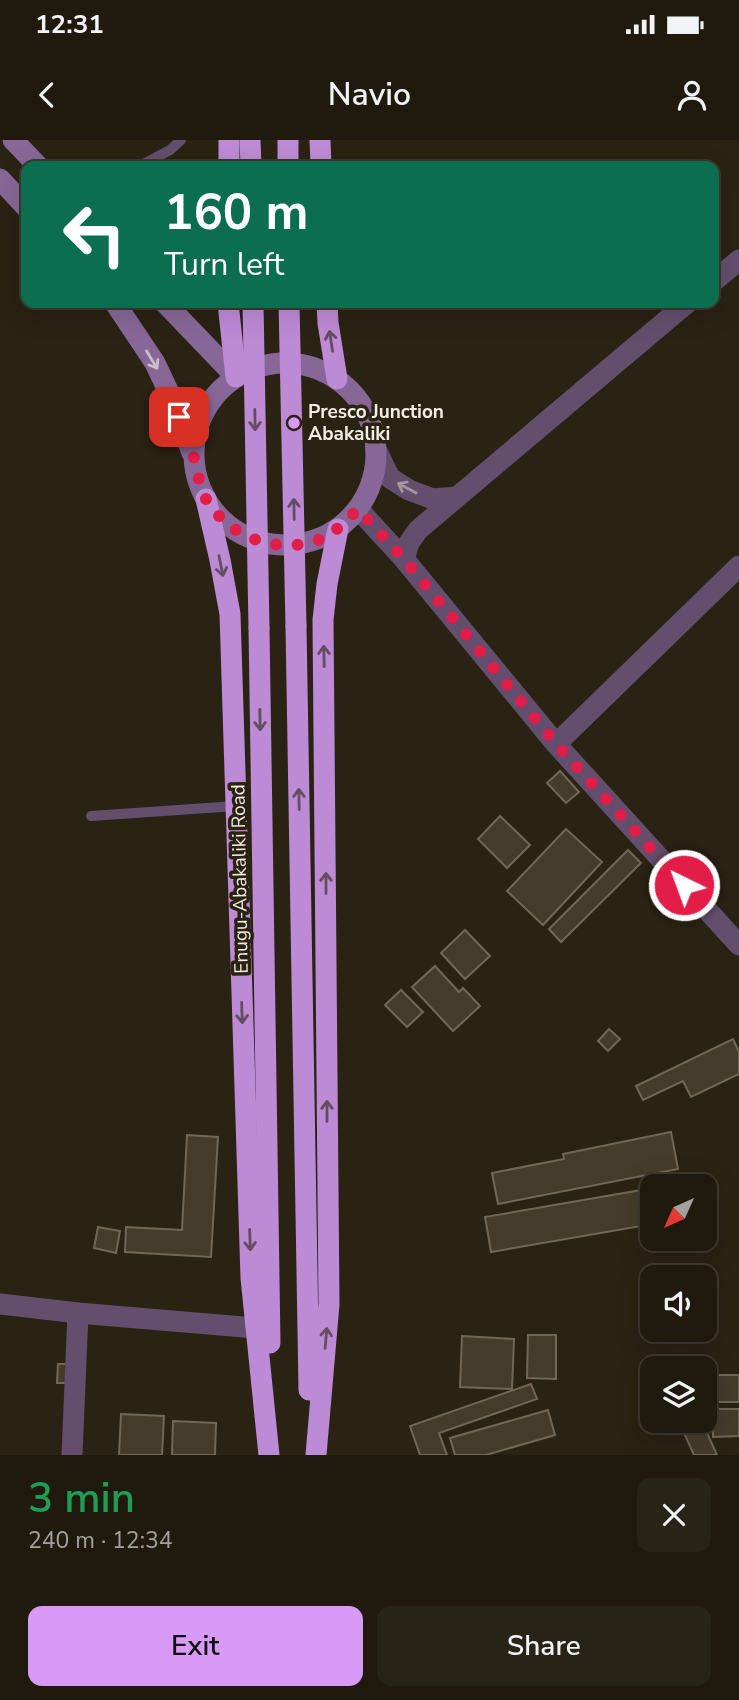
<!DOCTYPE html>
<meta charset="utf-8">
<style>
:root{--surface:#201a0e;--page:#282317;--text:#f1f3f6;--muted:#a2a19e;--line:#3d382e;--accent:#d99af7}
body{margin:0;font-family:"Nunito Sans",sans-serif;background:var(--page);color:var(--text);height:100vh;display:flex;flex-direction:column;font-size:26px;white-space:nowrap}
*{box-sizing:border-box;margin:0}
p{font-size:23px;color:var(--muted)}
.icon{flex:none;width:38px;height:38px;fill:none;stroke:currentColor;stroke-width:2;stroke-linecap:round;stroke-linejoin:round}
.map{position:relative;height:1315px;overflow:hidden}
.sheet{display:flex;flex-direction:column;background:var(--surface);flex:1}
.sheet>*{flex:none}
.hud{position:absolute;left:21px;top:21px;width:698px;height:147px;border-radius:14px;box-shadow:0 7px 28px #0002,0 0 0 2px var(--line);background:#0b6e4f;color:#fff;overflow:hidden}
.needle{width:46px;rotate:225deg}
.controls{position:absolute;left:640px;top:1034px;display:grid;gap:14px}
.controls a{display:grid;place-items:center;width:77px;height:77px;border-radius:14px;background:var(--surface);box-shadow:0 7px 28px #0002,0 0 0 2px var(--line);font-size:35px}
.pin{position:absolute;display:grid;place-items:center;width:60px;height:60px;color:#fff;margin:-30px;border-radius:14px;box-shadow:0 4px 10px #0006}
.me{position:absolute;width:77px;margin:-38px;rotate:318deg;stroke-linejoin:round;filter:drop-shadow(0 0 5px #0008)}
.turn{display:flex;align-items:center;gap:24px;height:147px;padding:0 28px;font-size:32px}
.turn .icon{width:91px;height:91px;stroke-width:2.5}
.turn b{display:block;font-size:49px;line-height:60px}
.round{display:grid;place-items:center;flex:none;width:74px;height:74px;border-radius:14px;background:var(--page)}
.head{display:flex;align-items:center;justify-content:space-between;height:119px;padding:0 28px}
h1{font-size:42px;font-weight:600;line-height:52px;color:#1e9e55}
.action{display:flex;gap:14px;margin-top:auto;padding:14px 28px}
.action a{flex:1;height:80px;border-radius:14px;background:var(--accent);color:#111;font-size:28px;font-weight:600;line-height:80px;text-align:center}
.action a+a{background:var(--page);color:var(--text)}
.status{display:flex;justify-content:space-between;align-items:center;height:49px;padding:0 35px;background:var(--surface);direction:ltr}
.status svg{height:19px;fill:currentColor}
header{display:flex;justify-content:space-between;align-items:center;height:91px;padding:0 28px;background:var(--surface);font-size:32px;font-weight:600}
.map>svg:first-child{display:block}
.building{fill:#443b2b;stroke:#716756;stroke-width:2}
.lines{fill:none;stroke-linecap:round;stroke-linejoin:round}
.lane{stroke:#634f6d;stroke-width:10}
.street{stroke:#634f6d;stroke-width:21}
.secondary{stroke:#876797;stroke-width:21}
.highway{stroke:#bd8ad5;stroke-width:21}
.highway-bridge{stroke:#bd8ad5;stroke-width:21}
.oneway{stroke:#654c61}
.oneway2{stroke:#cdbec8}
.oneway3{stroke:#a496a2}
.route{stroke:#e11d48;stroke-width:12;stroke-dasharray:0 21.6}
.poi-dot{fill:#d99af7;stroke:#2a2213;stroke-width:2.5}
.labels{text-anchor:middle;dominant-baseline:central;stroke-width:7;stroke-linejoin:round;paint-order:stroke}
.poi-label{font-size:19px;font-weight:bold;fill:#f3ede3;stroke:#2a2213;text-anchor:start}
.street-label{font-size:19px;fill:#f3ede3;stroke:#2a2213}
</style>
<div class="status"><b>12:31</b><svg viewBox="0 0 49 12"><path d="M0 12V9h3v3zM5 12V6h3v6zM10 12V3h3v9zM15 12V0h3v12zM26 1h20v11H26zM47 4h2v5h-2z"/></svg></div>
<header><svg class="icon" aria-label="back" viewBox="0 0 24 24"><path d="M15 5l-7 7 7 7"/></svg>Navio<svg class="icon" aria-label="person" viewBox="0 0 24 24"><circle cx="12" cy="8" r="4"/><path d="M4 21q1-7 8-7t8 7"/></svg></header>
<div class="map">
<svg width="739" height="1315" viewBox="0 0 739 1315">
<rect width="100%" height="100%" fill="#2a2213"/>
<!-- building -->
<g class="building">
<polygon points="560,631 579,652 566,663 547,643"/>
<polygon points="500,676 530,705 507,728 478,699"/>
<polygon points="566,689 602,722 543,785 507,751"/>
<polygon points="628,710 641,723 561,802 549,789"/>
<polygon points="465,790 490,816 465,839 441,813"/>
<polygon points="435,826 459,852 463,848 480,866 453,891 412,847"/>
<polygon points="401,850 423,872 407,887 385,865"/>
<polygon points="609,889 620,899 608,911 598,901"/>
<polygon points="733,899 739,912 739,934 691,957 683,941 643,960 636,946"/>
<polygon points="671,992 678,1029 498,1064 492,1033 564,1019 563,1014"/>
<polygon points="187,995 218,997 211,1117 125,1112 126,1087 182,1090"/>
<polygon points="653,1048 653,1084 491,1112 485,1077"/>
<polygon points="98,1087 120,1091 116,1113 94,1108"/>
<polygon points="528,1195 556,1195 556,1239 527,1238"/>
<polygon points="462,1196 514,1199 512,1249 460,1247"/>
<polygon points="58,1224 74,1224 74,1243 57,1243"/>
<rect x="707" y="1235" width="32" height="27"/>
<polygon points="531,1244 537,1259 439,1293 447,1315 420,1315 410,1286"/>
<polygon points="713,1269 739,1269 739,1296 713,1297"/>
<polygon points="548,1270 555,1295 486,1315 455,1315 450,1298"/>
<polygon points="121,1274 164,1276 162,1315 119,1315"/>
<polygon points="173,1281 216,1283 215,1315 172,1315"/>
<polygon points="703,1284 717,1315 694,1315 684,1293"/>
</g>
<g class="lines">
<!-- lane -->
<g class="lane">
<polyline points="140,26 170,10 181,0"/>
<polyline points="91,676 236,666"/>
</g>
<!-- street -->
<g class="street">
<polyline points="714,141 739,120"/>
<polyline points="376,309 390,338 409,350 433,359 456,357"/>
<polyline points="358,369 404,419 556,604 739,805"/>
<polyline points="404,419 409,403 418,390 687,163"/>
<polyline points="556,604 739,426"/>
<polyline points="0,1164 78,1173 256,1188"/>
<polyline points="72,1315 78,1173"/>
</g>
<!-- secondary -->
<g class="secondary">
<polyline points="13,0 38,26"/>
<polyline points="0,39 26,67"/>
<polyline points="115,163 155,223 171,257 192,313"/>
<polyline points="165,163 236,237"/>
<circle cx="285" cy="314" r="91"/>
</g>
<!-- highway -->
<g class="highway">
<polyline points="229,0 229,26"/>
<polyline points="250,0 251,26"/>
<polyline points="288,0 288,26"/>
<polyline points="320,0 321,26"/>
<polyline points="228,163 236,237"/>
<polyline points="327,163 328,183 337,239"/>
<polyline points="206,359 220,420 230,474 251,1138 269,1315"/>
<polyline points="296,486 309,1250"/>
<polyline points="259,488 270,1203"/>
<polyline points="316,1315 329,1164 323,480 327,444 338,389"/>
</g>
<!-- highway-bridge -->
<g class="highway-bridge">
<polyline points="253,163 259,488"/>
<polyline points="289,163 296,486"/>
</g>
</g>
<!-- one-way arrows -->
<defs><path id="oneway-shaft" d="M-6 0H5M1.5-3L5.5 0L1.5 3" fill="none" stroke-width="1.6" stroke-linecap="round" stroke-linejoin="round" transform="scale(1.75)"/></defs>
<g class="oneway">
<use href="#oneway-shaft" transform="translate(331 201) rotate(-99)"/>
<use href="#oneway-shaft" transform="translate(255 280) rotate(89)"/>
<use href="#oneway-shaft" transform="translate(294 369) rotate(-91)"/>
<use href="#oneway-shaft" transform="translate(221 426) rotate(79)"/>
<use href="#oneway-shaft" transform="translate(324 516) rotate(-91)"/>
<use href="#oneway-shaft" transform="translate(260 580) rotate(89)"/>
<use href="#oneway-shaft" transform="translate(299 659) rotate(-91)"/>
<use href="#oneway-shaft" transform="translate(326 743) rotate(-90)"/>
<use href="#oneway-shaft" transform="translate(242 873) rotate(88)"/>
<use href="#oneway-shaft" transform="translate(327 971) rotate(-90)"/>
<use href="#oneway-shaft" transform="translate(250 1100) rotate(88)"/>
<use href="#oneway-shaft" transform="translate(326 1198) rotate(-85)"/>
</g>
<use class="oneway2" href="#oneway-shaft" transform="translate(152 220) rotate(59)"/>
<use class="oneway3" href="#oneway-shaft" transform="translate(407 348) rotate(-152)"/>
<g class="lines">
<!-- route -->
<path class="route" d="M179 277C184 291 190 304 194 318 198 332 199 346 206 359 228 396 274 414 315 401 333 395 345 382 358 369L404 419 556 604 684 745"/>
</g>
<!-- markers -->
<circle class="poi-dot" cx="294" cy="283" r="7"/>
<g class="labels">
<!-- poi labels -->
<g class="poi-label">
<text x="308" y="272">Presco Junction<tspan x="308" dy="22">Abakaliki</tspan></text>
</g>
<!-- street labels -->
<g class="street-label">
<text transform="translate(240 739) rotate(-91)">Enugu-Abakaliki Road</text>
</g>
</g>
</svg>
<div class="controls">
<a><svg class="needle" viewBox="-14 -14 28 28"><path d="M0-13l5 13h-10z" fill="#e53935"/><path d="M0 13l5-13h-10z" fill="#a2a19e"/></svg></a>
<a><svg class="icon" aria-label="sound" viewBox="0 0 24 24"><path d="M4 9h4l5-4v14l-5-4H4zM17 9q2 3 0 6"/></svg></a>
<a><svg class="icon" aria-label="layers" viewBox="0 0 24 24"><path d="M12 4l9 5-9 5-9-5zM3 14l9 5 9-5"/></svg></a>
</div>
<div class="pin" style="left:179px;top:277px;background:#d93025"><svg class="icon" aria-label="arrive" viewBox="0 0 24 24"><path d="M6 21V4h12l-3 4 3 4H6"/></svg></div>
<svg class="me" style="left:684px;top:745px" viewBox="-20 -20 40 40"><circle r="17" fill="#e11d48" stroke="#fff" stroke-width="3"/><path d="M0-11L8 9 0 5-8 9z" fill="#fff"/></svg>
<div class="hud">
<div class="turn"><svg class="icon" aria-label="left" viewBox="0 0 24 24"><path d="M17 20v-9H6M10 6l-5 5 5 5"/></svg><div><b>160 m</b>Turn left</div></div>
</div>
</div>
<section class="sheet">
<div class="head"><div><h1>3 min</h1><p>240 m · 12:34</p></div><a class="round"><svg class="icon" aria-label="close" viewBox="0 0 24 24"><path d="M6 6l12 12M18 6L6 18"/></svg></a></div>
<div class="action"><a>Exit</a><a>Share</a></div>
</section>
